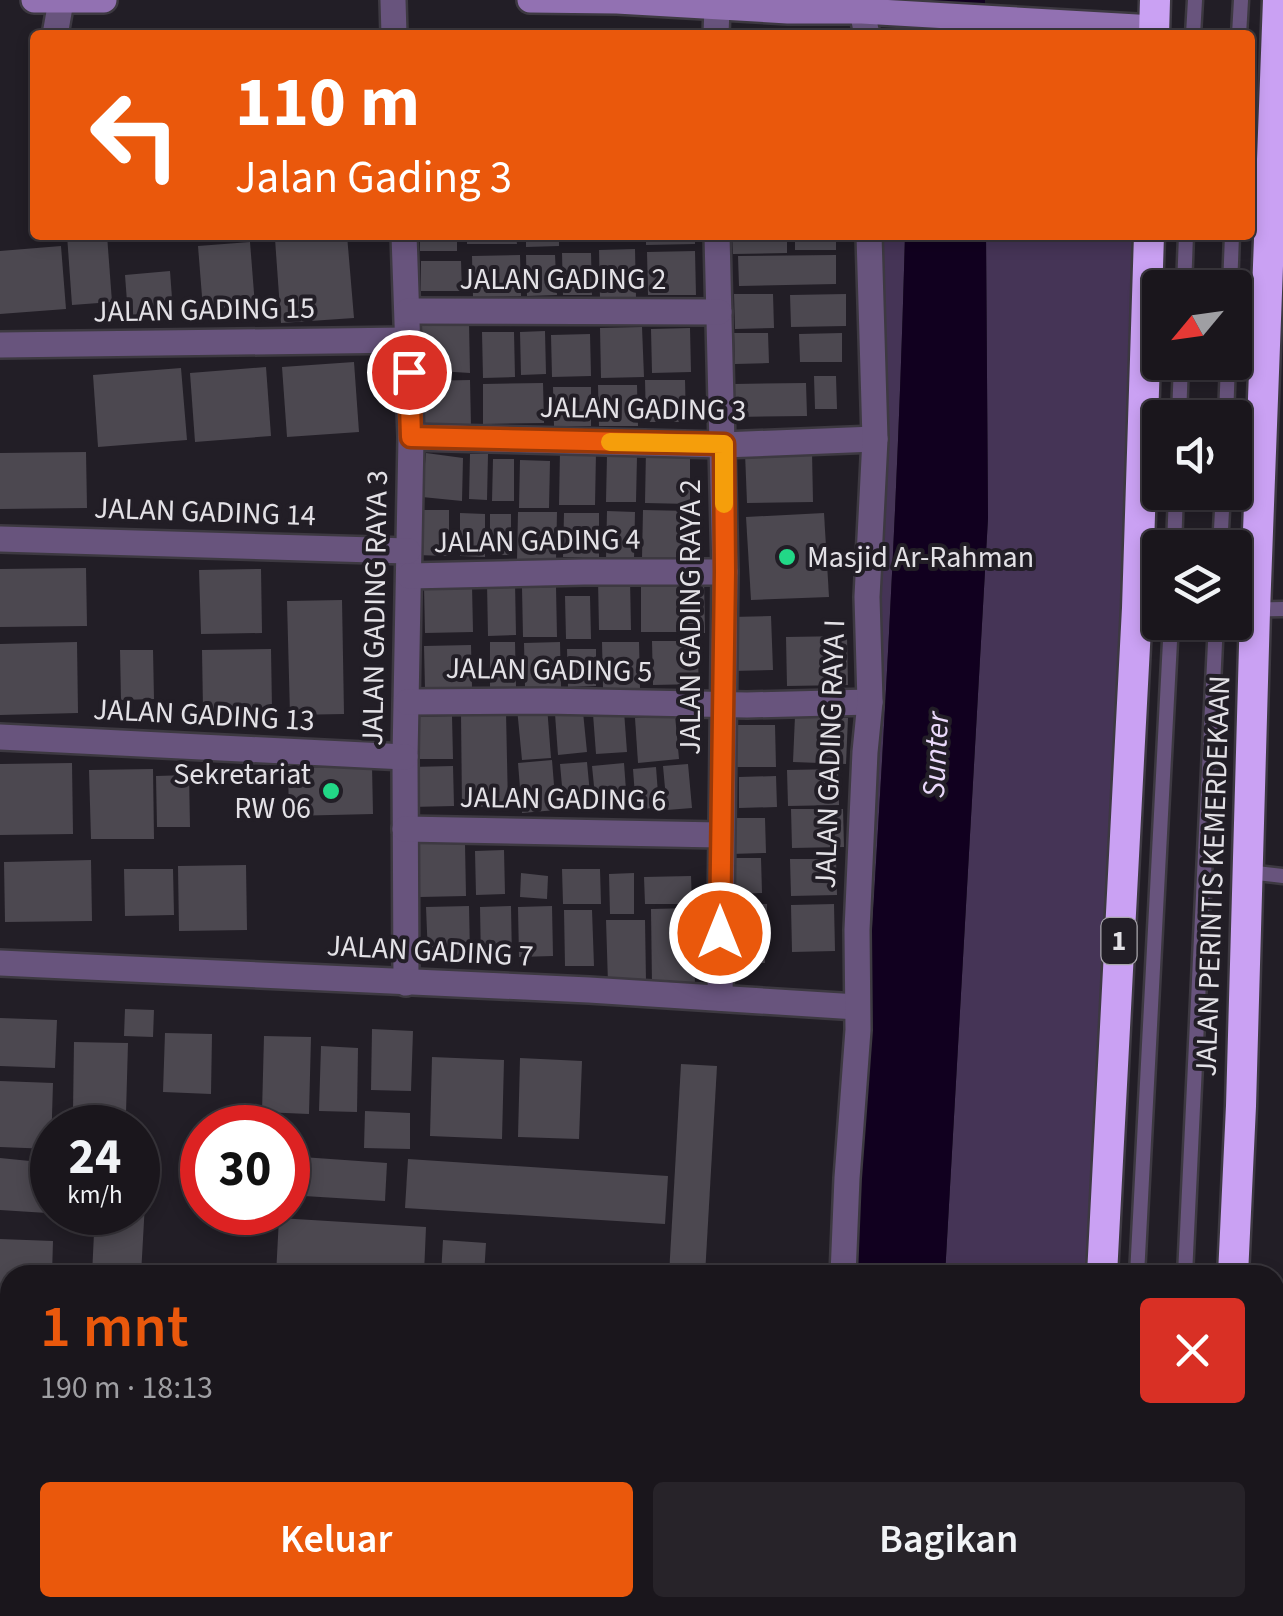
<!DOCTYPE html>
<html lang="id">
<meta charset="utf-8">
<style>
:root{--surface:#1a161c;--page:#272329;--text:#f1f3f6;--muted:#9f9fa3;--line:#38353b;--accent:#ea580c}
body{margin:0;font-family:"Source Sans 3",sans-serif;background:var(--page);color:var(--text);height:100vh;display:flex;flex-direction:column;font-size:38px;white-space:nowrap}
*{box-sizing:border-box;margin:0}
p{font-size:32px;color:var(--muted)}
.icon{flex:none;width:55px;height:55px;fill:none;stroke:currentColor;stroke-width:2;stroke-linecap:round;stroke-linejoin:round}
.map{position:relative;flex:1;overflow:hidden}
.sheet{position:absolute;left:0px;top:1265px;width:1285px;height:352px;display:flex;flex-direction:column;background:var(--surface);border-radius:30px 30px 0 0;box-shadow:0 5px 15px #0003,0 0 0 2px var(--line)}
.sheet>*{flex:none}
.hud{position:absolute;left:30px;top:30px;width:1225px;height:210px;border-radius:10px;box-shadow:0 5px 15px #0003,0 0 0 2px var(--line);background:#ea580c;color:#fff;overflow:hidden}
.needle{width:65px;rotate:241deg}
.buttons{position:absolute;left:1142px;top:270px;display:grid;gap:20px}
.buttons a{display:grid;place-items:center;width:110px;height:110px;border-radius:10px;background:var(--surface);box-shadow:0 5px 15px #0003,0 0 0 2px var(--line);font-size:50px}
.speed{position:absolute;left:30px;top:1105px;display:flex;gap:20px;font-size:50px;font-weight:700;text-align:center}
.speed>*{display:grid;place-content:center;width:130px;height:130px;border-radius:50%;background:var(--surface);box-shadow:0 5px 15px #0003,0 0 0 2px var(--line);line-height:1}
.speed small{font-size:25px;font-weight:400}
.speed .limit{border:15px solid #d22;background:#fff;color:#111}
.pin{position:absolute;display:grid;place-items:center;width:85px;height:85px;color:#fff;margin:-42px;border:5px solid #fff;border-radius:50%;box-shadow:0 2px 10px #0007}
.me{position:absolute;width:110px;margin:-55px;rotate:0deg;stroke-linejoin:round;filter:drop-shadow(0 0 8px #0008)}
.turn{display:flex;align-items:center;gap:35px;height:210px;padding:0 40px;font-size:45px}
.turn .icon{width:130px;height:130px;stroke-width:2.5}
.turn b{display:block;font-size:70px;line-height:85px}
.round{display:grid;place-items:center;flex:none;width:105px;height:105px;border-radius:10px;background:var(--page)}
.overview{display:flex;align-items:center;justify-content:space-between;height:170px;padding:0 40px}
h1{font-size:60px;font-weight:600;line-height:75px;color:var(--accent)}
.button{display:flex;gap:20px;margin-top:auto;padding:20px 40px}
.button a{flex:1;height:115px;border-radius:10px;background:var(--accent);color:#fff;font-size:40px;font-weight:600;line-height:115px;text-align:center}
.button a+a{background:var(--page);color:var(--text)}
.map>svg:first-child{display:block}
.green{fill:#453456}
.water{fill:#11001f}
.building{fill:#4c4850}
.lines{fill:none;stroke-linecap:round;stroke-linejoin:round}
.lane-casing{stroke:#3d3941;stroke-width:19}
.street-casing{stroke:#3d3941;stroke-width:30}
.secondary-casing{stroke:#3d3941;stroke-width:30}
.highway-casing{stroke:#3d3941;stroke-width:35}
.lane{stroke:#68547d;stroke-width:14}
.street{stroke:#68547d;stroke-width:25}
.secondary{stroke:#9271b2;stroke-width:25}
.highway{stroke:#caa1f3;stroke-width:30}
.route-casing{stroke:#983908;stroke-width:25}
.route{stroke:#ea580c;stroke-width:18}
.slow{stroke:#f59e0b;stroke-width:18}
.poi-dot{fill:#22d887;stroke:#221e26;stroke-width:4}
.labels{text-anchor:middle;dominant-baseline:central;stroke-width:8;stroke-linejoin:round;paint-order:stroke}
.shield{fill:#221e26;stroke:#a9a6ac;stroke-width:2.5}
.shield-label{font-size:28px;font-weight:bold;fill:#e3e1e6}
.street-label{font-size:30px;fill:#e3e1e6;stroke:#221e26}
.poi-label{font-size:30px;fill:#e3e1e6;stroke:#221e26;text-anchor:start}
.water-label{font-size:32px;font-style:italic;fill:#ead9fb;stroke:#221e26}
</style>
<div class="map">
<svg width="1283" height="1616" viewBox="0 0 1283 1616">
<rect width="100%" height="100%" fill="#221e26"/>
<!-- green -->
<g class="green">
<path d="M872 235H905C896 582 872 928 850 1275Z"/>
<polygon points="986,235 1145,235 1098,1275 945,1275 988,518"/>
<polygon points="927,1608 1083,1608 1083,1616 926,1616"/>
</g>
<!-- water -->
<g class="water">
<polygon points="911,0 985,0 985,35 910,35"/>
<path d="M905 235H986L988 518 945 1275H850C872 928 896 582 905 235Z"/>
<polygon points="829,1608 927,1608 926,1616 829,1616"/>
</g>
<!-- building -->
<g class="building">
<polygon points="67,235 107,235 112,302 72,305"/>
<polygon points="325,235 347,235 354,318 281,323 275,239"/>
<rect x="420" y="235" width="37" height="16"/>
<polygon points="467,235 516,235 517,244 467,244"/>
<polygon points="526,235 559,235 559,246 526,247"/>
<rect x="569" y="235" width="24" height="6"/>
<polygon points="599,235 639,235 639,240 599,241"/>
<polygon points="646,235 695,235 695,244 646,245"/>
<polygon points="732,235 787,235 787,253 733,254"/>
<rect x="795" y="235" width="41" height="15"/>
<polygon points="250,242 255,306 203,309 198,246"/>
<polygon points="61,246 66,309 0,314 0,251"/>
<polygon points="635,249 636,298 600,298 599,250"/>
<polygon points="695,251 696,295 648,295 647,252"/>
<polygon points="562,253 591,253 592,295 563,295"/>
<polygon points="520,255 521,296 473,297 472,256"/>
<polygon points="526,255 555,255 557,295 527,296"/>
<polygon points="836,255 836,284 739,286 738,256"/>
<polygon points="421,261 461,261 462,291 421,291"/>
<polygon points="170,271 173,312 128,315 125,275"/>
<polygon points="734,294 773,294 774,328 735,329"/>
<polygon points="846,294 846,326 791,327 790,295"/>
<polygon points="469,323 470,373 422,370 421,325"/>
<polygon points="642,327 644,377 601,378 600,328"/>
<polygon points="690,328 691,372 652,373 651,329"/>
<polygon points="545,331 546,374 521,375 520,332"/>
<polygon points="482,332 514,332 515,377 483,378"/>
<polygon points="734,333 768,333 769,363 735,364"/>
<polygon points="842,333 842,362 800,362 799,334"/>
<polygon points="590,334 591,376 552,377 551,335"/>
<polygon points="354,362 359,432 287,437 282,367"/>
<polygon points="266,367 271,436 195,442 190,373"/>
<polygon points="181,368 187,440 98,447 93,375"/>
<polygon points="814,376 836,376 837,409 815,409"/>
<polygon points="470,380 471,427 423,427 422,381"/>
<polygon points="645,380 685,380 686,422 646,422"/>
<polygon points="543,383 544,423 483,424 483,384"/>
<polygon points="806,383 807,416 734,417 734,384"/>
<polygon points="598,385 637,385 638,426 599,426"/>
<polygon points="553,387 591,387 591,426 554,426"/>
<polygon points="646,449 690,450 690,504 645,503"/>
<polygon points="560,451 596,452 595,505 559,505"/>
<polygon points="86,452 87,508 0,509 0,453"/>
<polygon points="812,452 813,502 747,503 745,453"/>
<polygon points="426,453 463,458 462,501 422,497"/>
<polygon points="470,454 488,454 487,500 469,499"/>
<polygon points="607,455 637,456 636,502 606,502"/>
<polygon points="493,459 514,459 514,501 492,501"/>
<polygon points="520,460 550,461 549,508 519,508"/>
<polygon points="416,510 449,510 449,556 415,555"/>
<polygon points="643,510 691,511 690,559 642,558"/>
<polygon points="607,511 635,512 634,560 606,560"/>
<polygon points="518,512 557,512 556,560 517,560"/>
<polygon points="460,513 485,514 485,557 460,556"/>
<polygon points="564,513 599,513 599,557 563,557"/>
<polygon points="824,513 829,597 751,600 746,517"/>
<rect x="490" y="514" width="21" height="41"/>
<polygon points="86,568 87,626 0,627 0,569"/>
<polygon points="261,569 262,633 201,634 199,570"/>
<polygon points="687,578 704,578 705,633 688,634"/>
<polygon points="598,579 630,579 631,630 599,630"/>
<polygon points="679,581 680,632 641,632 641,582"/>
<polygon points="515,582 516,635 488,636 487,583"/>
<polygon points="472,585 473,632 425,633 424,586"/>
<polygon points="556,587 557,637 523,637 522,588"/>
<polygon points="565,596 590,596 591,639 566,639"/>
<polygon points="342,600 344,714 290,715 287,601"/>
<polygon points="771,616 773,670 732,671 731,617"/>
<polygon points="847,636 848,685 787,686 786,637"/>
<polygon points="652,641 697,641 699,684 653,685"/>
<polygon points="77,642 78,713 0,715 0,644"/>
<polygon points="490,642 515,642 516,687 490,687"/>
<polygon points="560,642 561,687 525,687 524,643"/>
<polygon points="602,642 639,642 640,688 603,688"/>
<polygon points="471,645 472,688 425,689 424,646"/>
<polygon points="271,649 272,710 203,710 202,650"/>
<polygon points="567,649 596,649 596,686 568,687"/>
<polygon points="120,650 153,650 154,699 121,700"/>
<polygon points="547,706 551,758 522,760 517,708"/>
<polygon points="624,711 627,752 596,754 593,714"/>
<polygon points="506,712 508,806 462,807 461,713"/>
<polygon points="583,712 587,752 558,755 555,714"/>
<polygon points="675,715 679,759 638,763 635,718"/>
<polygon points="452,716 453,759 420,759 419,717"/>
<polygon points="795,716 848,718 846,764 793,762"/>
<polygon points="733,725 775,725 776,767 734,767"/>
<polygon points="552,760 556,810 522,813 518,763"/>
<polygon points="587,762 591,805 564,808 560,764"/>
<polygon points="72,763 73,834 0,835 0,764"/>
<polygon points="624,763 627,804 596,806 592,766"/>
<polygon points="688,764 692,808 667,810 663,766"/>
<polygon points="372,766 373,814 289,816 288,768"/>
<polygon points="453,766 454,806 411,807 410,767"/>
<polygon points="656,767 659,807 636,810 633,769"/>
<polygon points="153,769 154,839 91,839 89,770"/>
<polygon points="838,769 839,805 788,806 787,770"/>
<polygon points="189,775 190,827 157,827 156,776"/>
<polygon points="776,776 777,807 739,808 739,777"/>
<polygon points="791,809 843,809 844,847 792,848"/>
<polygon points="729,818 765,818 766,853 730,854"/>
<polygon points="419,844 465,844 466,896 420,897"/>
<polygon points="504,850 505,894 476,895 475,851"/>
<polygon points="729,858 761,858 762,893 730,894"/>
<polygon points="790,859 836,859 837,895 791,896"/>
<polygon points="91,860 92,921 5,922 4,862"/>
<polygon points="246,865 247,930 179,931 178,866"/>
<polygon points="124,869 173,869 174,915 125,916"/>
<polygon points="562,869 600,869 601,904 563,904"/>
<polygon points="521,873 548,876 547,899 520,897"/>
<polygon points="634,873 634,914 610,914 609,874"/>
<polygon points="691,876 692,904 645,904 644,877"/>
<polygon points="729,904 767,904 767,928 730,928"/>
<polygon points="834,904 835,951 792,952 791,905"/>
<polygon points="469,906 470,955 428,956 426,907"/>
<polygon points="511,906 512,961 481,961 480,907"/>
<polygon points="552,906 553,956 519,957 518,907"/>
<polygon points="693,908 695,985 652,986 651,909"/>
<polygon points="564,910 592,910 594,966 565,966"/>
<polygon points="606,920 645,920 646,982 608,983"/>
<polygon points="764,931 765,963 730,964 728,932"/>
<polygon points="125,1009 154,1010 153,1037 124,1036"/>
<polygon points="0,1018 57,1020 55,1068 0,1066"/>
<polygon points="372,1029 413,1031 411,1091 371,1090"/>
<polygon points="165,1033 212,1034 211,1094 163,1092"/>
<polygon points="264,1036 311,1037 309,1114 262,1112"/>
<polygon points="74,1042 128,1043 126,1113 73,1111"/>
<polygon points="321,1046 358,1048 357,1112 319,1111"/>
<polygon points="432,1057 504,1060 502,1139 430,1136"/>
<polygon points="520,1058 582,1061 579,1139 518,1137"/>
<polygon points="681,1064 717,1066 705,1275 669,1275"/>
<polygon points="0,1081 53,1083 51,1149 0,1147"/>
<polygon points="365,1111 410,1113 410,1149 364,1148"/>
<polygon points="100,1118 136,1120 136,1128 99,1128"/>
<polygon points="288,1156 387,1163 385,1201 288,1195"/>
<polygon points="0,1158 50,1163 47,1213 0,1210"/>
<polygon points="408,1159 668,1176 665,1224 405,1208"/>
<polygon points="138,1203 145,1203 141,1275 92,1275 95,1212 138,1212"/>
<polygon points="279,1218 426,1227 424,1274 312,1267 311,1275 276,1275"/>
<polygon points="0,1239 53,1241 52,1275 10,1275 10,1305 0,1304"/>
<polygon points="443,1240 486,1243 484,1275 441,1275"/>
<polygon points="0,1319 7,1319 4,1387 0,1387"/>
<polygon points="0,1415 10,1416 10,1479 0,1478"/>
<polygon points="0,1519 10,1519 10,1575 0,1574"/>
<polygon points="109,1608 152,1608 152,1616 108,1616"/>
<rect x="461" y="1608" width="63" height="8"/>
<polygon points="528,1608 559,1608 558,1616 527,1616"/>
<rect x="568" y="1608" width="113" height="8"/>
</g>
<g class="lines">
<defs>
<g id="lane">
<polyline points="1193,35 1195,0"/>
<polyline points="1239,35 1241,0"/>
<polyline points="1184,288 1186,235"/>
<polyline points="1230,288 1232,235"/>
<polyline points="1179,418 1181,362"/>
<polyline points="1226,418 1228,362"/>
<polyline points="1174,548 1176,492"/>
<polyline points="1220,548 1223,492"/>
<polyline points="1235,610 1283,609"/>
<polyline points="1248,872 1283,876"/>
<polyline points="1137,1275 1171,622"/>
<polyline points="1185,1275 1216,622"/>
<polyline points="1122,1616 1122,1608"/>
<polyline points="1170,1616 1171,1608"/>
</g>
<g id="street">
<polyline points="393,0 394,35"/>
<polyline points="862,11 867,35"/>
<polyline points="55,35 61,1"/>
<polyline points="716,35 717,7"/>
<polyline points="404,235 411,437 405,757 406,983"/>
<polyline points="717,235 725,572 720,998"/>
<polyline points="408,311 719,312"/>
<polyline points="0,345 408,340"/>
<polyline points="411,437 723,445 875,439"/>
<polyline points="0,539 408,551"/>
<polyline points="409,576 584,572 725,572"/>
<polyline points="407,702 544,701 747,705 870,702"/>
<polyline points="0,737 405,757"/>
<polyline points="405,829 720,835"/>
<polyline points="0,963 589,990 857,1007"/>
<polyline points="843,1275 847,1178 858,1030 857,930 865,752 870,702 867,597 875,439 869,235"/>
<polyline points="0,1504 10,1505"/>
<polyline points="214,1616 215,1608"/>
<polyline points="344,1616 345,1608"/>
<polyline points="821,1616 822,1608"/>
</g>
<g id="secondary">
<polyline points="34,0 104,0"/>
<polyline points="530,0 617,1 788,11 862,11 1154,28"/>
</g>
<g id="highway">
<polyline points="1154,35 1155,0"/>
<polyline points="1102,1275 1137,608 1149,235"/>
<polyline points="1233,1275 1241,1106 1255,611 1278,0"/>
<polyline points="1084,1616 1084,1608"/>
<polyline points="1214,1616 1214,1608"/>
</g>
</defs>
<!-- lane casing -->
<use href="#lane" class="lane-casing"/>
<!-- street casing -->
<use href="#street" class="street-casing"/>
<!-- secondary casing -->
<use href="#secondary" class="secondary-casing"/>
<!-- highway casing -->
<use href="#highway" class="highway-casing"/>
<!-- lane -->
<use href="#lane" class="lane"/>
<!-- street -->
<use href="#street" class="street"/>
<!-- secondary -->
<use href="#secondary" class="secondary"/>
<!-- highway -->
<use href="#highway" class="highway"/>
</g>
<g class="lines">
<defs>
<polyline id="route" points="409,372 411,437 724,444 725,572 720,933"/>
</defs>
<!-- route casing -->
<use href="#route" class="route-casing"/>
<!-- route -->
<use href="#route" class="route"/>
<!-- slow -->
<polyline class="slow" points="610,442 724,444 724,504"/>
</g>
<!-- markers -->
<g class="poi-dot">
<circle cx="787" cy="557" r="10"/>
<circle cx="331" cy="791" r="10"/>
</g>
<g class="labels">
<!-- shield labels -->
<rect class="shield" x="1101.5" y="918" width="35" height="46" rx="8"/>
<g class="shield-label">
<text x="1119" y="941">1</text>
</g>
<!-- street labels -->
<g class="street-label">
<text x="563" y="279">JALAN GADING 2</text>
<text transform="translate(204 310) rotate(-1)">JALAN GADING 15</text>
<text transform="translate(643 409) rotate(1)">JALAN GADING 3</text>
<text transform="translate(205 512) rotate(2)">JALAN GADING 14</text>
<text transform="translate(537 541) rotate(-1)">JALAN GADING 4</text>
<text transform="translate(375 608) rotate(-89)">JALAN GADING RAYA 3</text>
<text transform="translate(690 617) rotate(-90)">JALAN GADING RAYA 2</text>
<text transform="translate(549 670) rotate(1)">JALAN GADING 5</text>
<text transform="translate(204 715) rotate(3)">JALAN GADING 13</text>
<text transform="translate(830 754) rotate(-88)">JALAN GADING RAYA I</text>
<text transform="translate(563 799) rotate(1)">JALAN GADING 6</text>
<text transform="translate(1213 876) rotate(-88)">JALAN PERINTIS KEMERDEKAAN</text>
<text transform="translate(430 951) rotate(3)">JALAN GADING 7</text>
</g>
<!-- poi labels -->
<g class="poi-label">
<text x="807" y="557">Masjid Ar-Rahman</text>
<text x="311" y="774" text-anchor="end">Sekretariat<tspan x="311" dy="34">RW 06</tspan></text>
</g>
<!-- water labels -->
<g class="water-label">
<text transform="translate(936 755) rotate(-87)">Sunter</text>
</g>
</g>
</svg>
<div class="buttons">
<a><svg class="needle" viewBox="-14 -14 28 28"><path d="M0-13l5 13h-10z" fill="#e53935"/><path d="M0 13l5-13h-10z" fill="#9f9fa3"/></svg></a>
<a><svg class="icon" aria-label="sound" viewBox="0 0 24 24"><path d="M4 9h4l5-4v14l-5-4H4zM17 9q2 3 0 6"/></svg></a>
<a><svg class="icon" aria-label="layers" viewBox="0 0 24 24"><path d="M12 4l9 5-9 5-9-5zM3 14l9 5 9-5"/></svg></a>
</div>
<div class="speed"><div>24<small>km/h</small></div><div class="limit">30</div></div>
<div class="pin" style="left:409px;top:372px;background:#d93025"><svg class="icon" aria-label="arrive" viewBox="0 0 24 24"><path d="M6 21V4h12l-3 4 3 4H6"/></svg></div>
<svg class="me" style="left:720px;top:933px" viewBox="-20 -20 40 40"><circle r="17" fill="#ea580c" stroke="#fff" stroke-width="3"/><path d="M0-11L8 9 0 5-8 9z" fill="#fff"/></svg>
<div class="hud">
<div class="turn"><svg class="icon" aria-label="left" viewBox="0 0 24 24"><path d="M17 20v-9H6M10 6l-5 5 5 5"/></svg><div><b>110 m</b>Jalan Gading 3</div></div>
</div>
<section class="sheet">
<div class="overview"><div><h1>1 mnt</h1><p>190 m · 18:13</p></div><a class="round" style="background:#d93025;color:#fff"><svg class="icon" aria-label="close" viewBox="0 0 24 24"><path d="M6 6l12 12M18 6L6 18"/></svg></a></div>
<div class="button"><a>Keluar</a><a>Bagikan</a></div>
</section>
</div>
